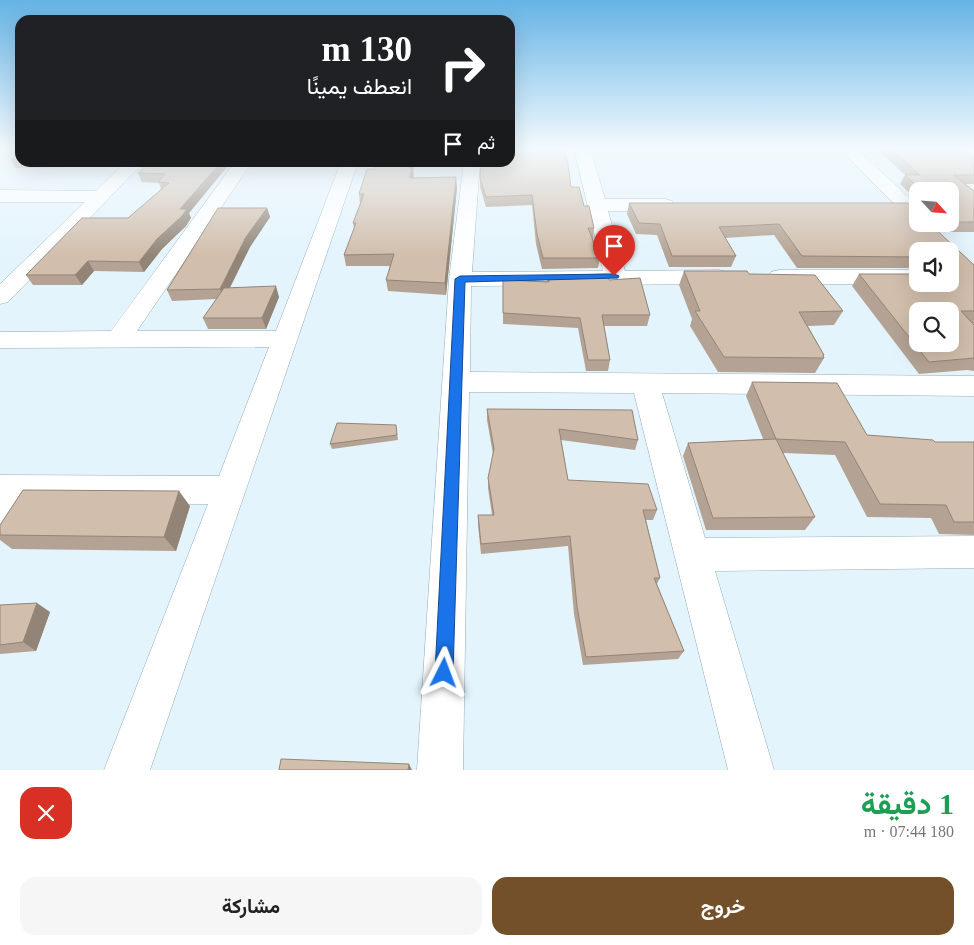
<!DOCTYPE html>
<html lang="ar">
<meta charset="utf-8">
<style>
:root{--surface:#fff;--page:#f6f6f6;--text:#222;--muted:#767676;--accent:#74502a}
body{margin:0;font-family:"Times New Roman",Vazirmatn,serif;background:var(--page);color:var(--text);direction:rtl;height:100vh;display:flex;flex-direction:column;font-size:19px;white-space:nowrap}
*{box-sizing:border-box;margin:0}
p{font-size:16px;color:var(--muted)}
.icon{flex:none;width:28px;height:28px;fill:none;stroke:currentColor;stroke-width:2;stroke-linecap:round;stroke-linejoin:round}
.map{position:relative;height:770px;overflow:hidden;direction:ltr}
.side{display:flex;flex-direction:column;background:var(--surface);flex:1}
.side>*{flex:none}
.top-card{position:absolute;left:15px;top:15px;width:500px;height:152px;border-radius:15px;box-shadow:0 5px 20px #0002;direction:rtl;background:#202124;color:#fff;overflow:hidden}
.needle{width:32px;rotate:116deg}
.fabs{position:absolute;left:909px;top:182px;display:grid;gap:10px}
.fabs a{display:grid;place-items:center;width:50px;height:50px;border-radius:10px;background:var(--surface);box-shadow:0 5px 20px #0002;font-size:25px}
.pin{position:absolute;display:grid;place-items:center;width:42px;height:42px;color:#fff;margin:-51px -21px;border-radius:50% 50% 50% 0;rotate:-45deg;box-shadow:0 0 5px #0007}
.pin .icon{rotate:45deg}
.me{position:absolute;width:55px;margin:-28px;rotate:3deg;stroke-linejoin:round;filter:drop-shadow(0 0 4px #0008)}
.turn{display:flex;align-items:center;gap:18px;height:105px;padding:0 20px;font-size:22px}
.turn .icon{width:65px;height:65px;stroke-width:2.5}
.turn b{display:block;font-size:35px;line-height:42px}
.then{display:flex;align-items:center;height:48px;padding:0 20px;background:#0003;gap:10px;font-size:19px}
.round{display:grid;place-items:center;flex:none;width:52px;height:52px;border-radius:15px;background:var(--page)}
.overview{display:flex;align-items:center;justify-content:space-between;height:85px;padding:0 20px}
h1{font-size:30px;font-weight:700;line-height:38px;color:#1e9e55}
.action{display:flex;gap:10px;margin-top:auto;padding:10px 20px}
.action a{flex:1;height:58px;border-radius:15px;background:var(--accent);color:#fff;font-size:20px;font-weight:700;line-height:58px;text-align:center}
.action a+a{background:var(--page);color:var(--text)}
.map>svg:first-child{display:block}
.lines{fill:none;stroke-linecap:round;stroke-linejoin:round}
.minor-casing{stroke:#92abb8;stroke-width:1}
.minor{fill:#fff;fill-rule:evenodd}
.wall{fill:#b4a394}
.shaded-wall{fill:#928578}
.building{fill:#d1beac;stroke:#928578;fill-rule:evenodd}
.route{fill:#1a73e8;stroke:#114b97}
</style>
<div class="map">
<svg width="974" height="770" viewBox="0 0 974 770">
<rect width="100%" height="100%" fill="#e4f4fc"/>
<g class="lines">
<defs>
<g id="minor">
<polygon points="574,148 590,148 605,199 665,199 672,201 674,205 672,209 665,211 608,211 625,271 719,270 727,272 730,277 727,282 719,284 471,286 470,372 974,376 974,396 662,393 705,538 974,536 974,568 715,571 774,770 728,770 634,393 469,392 463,770 417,770 449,279 464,162 480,162 472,272 603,271"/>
<polygon points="839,148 856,148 918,206 918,223 911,221"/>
<polygon points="126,162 144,162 8,302 0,304 0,284 85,202 0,202 0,190 96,191"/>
<polygon points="235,162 252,162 137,331 276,331 341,162 358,162 150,770 104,770 208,504 25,503 12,522 0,527 0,475 219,476 269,347 0,348 0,332 111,331"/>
<polygon points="779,270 918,270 918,284 779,284 771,282 768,277 771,272"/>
</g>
</defs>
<!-- minor casing -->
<use href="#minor" class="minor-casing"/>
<!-- minor -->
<use href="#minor" class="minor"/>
</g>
<!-- wall -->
<g class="wall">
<polygon points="524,148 564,148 571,187 584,206 594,228 593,239 592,239 600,258 598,268 542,269 536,244 532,205 486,207 480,187 480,178 524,149"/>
<polygon points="876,148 962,148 972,157 974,157 974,184 965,184 974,191 974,232 948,232 938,224 950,224 950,191 918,191 918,201 900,184 905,175"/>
<polygon points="20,152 20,162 75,162 69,167 16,168 11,160"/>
<polygon points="141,162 231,162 189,213 191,218 186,226 162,249 144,272 94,271 82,285 33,285 26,275 128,218 161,189 159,183 142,182 138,173 145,167 143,167"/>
<polygon points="375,162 415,162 413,170 413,178 457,188 446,295 388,291 386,280 390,266 346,266 344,255 354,228 353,223 360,204 359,194 374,169"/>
<polygon points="629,203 918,224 974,265 974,324 973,324 974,325 974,371 967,370 919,374 852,286 859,274 918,284 950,251 918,251 918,268 797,268 774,235 725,238 736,256 731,267 669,267 657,235 636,234 627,214"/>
<polygon points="267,208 270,217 250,247 230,288 279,297 266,329 208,329 203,318 217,299 172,301 167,290"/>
<polygon points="684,271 749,274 843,311 834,325 808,326 824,355 823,357 824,358 815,373 718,372 690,326 692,319 679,285"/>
<polygon points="548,276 609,280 650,315 647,326 604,326 610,360 608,371 586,371 578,328 503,324 503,280 547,281"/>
<polygon points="752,382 867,435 935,442 974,442 974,535 939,534 931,518 867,517 835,455 783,453 815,517 805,530 706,530 683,456 688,443 763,439 746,396"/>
<polygon points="487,409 638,440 635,450 561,440 568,480 657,510 653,520 646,520 660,578 657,584 684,651 678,659 583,665 574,614 568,546 481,554 478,525 478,515 492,515 488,488 488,478 493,454 487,420"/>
<polygon points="396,425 398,440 332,449 330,444"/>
<polygon points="190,506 176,551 12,549 0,540 0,525"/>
<polygon points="0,605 50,612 36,651 0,654"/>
</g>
<!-- shaded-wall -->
<g class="shaded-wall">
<polygon points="66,162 75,162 69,167"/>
<polygon points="221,162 231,162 189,213 191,218 186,226 162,249 144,272 139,262 180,209"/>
<polygon points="411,162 415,162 413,170 414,179 411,188 409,168"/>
<polygon points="456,177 457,188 446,295 445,283"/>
<polygon points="267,208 270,217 250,247 224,299 220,289 246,237"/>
<polygon points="88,261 94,271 82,285 75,275"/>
<polygon points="276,286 279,297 266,329 262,318"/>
<polygon points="179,491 190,506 176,551 164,537"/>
<polygon points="37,603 50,612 36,651 23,642"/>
<polygon points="409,764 412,770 408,770"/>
</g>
<!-- building -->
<g class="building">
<polygon points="525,148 564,148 568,164 571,187 579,187 584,206 589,206 594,228 588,228 600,258 543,258 537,234 532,195 486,197 480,178 481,162 510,162 510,149 525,149"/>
<polygon points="890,148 962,148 972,157 974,157 974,175 953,175 974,191 974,222 954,222 950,219 950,191 922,191 905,175 920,175"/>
<polygon points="20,152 20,160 11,160"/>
<polygon points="150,162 221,162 180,209 187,209 182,216 157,239 139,262 88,261 75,275 26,275 82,218 128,218 169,183 158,182 165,174 138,173"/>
<polygon points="375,162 411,162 409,168 412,168 410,178 456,177 445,283 386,280 394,254 344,255 356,223 353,223 364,194 359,194 367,169 374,169"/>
<path d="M629 203H908L913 208H918V224H930L974 265V311H961L974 325V358L929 362 859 274H918V284H950V251H918V257L802 256 779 224 719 227 736 256H672L660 224 639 223ZM918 311H950V344H918Z"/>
<polygon points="218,208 267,208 246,237 220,289 167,290"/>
<polygon points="684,271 747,271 749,274 815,275 843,311 799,312 824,355 823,355 824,358 724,357 695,311 700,311"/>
<polygon points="607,274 609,280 640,278 650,315 602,315 610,360 588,360 580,318 503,313 503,280 549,282 548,276"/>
<polygon points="276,286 262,318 203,318 224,288"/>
<polygon points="752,382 837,383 867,435 933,440 935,442 974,442 974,522 954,522 946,505 880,504 845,442 776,439"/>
<polygon points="487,409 632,410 638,440 559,429 568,480 648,484 657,510 643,510 660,578 654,578 684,651 586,657 577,606 570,536 481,544 478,515 494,515 488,478 494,449"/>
<polygon points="337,423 396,425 397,435 330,444"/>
<polygon points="776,439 815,517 713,518 688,443"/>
<polygon points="23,490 179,491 164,537 0,535 0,525"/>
<polygon points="37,603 23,642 0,645 0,605"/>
<polygon points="281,759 409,764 408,770 279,770"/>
</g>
<!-- sky -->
<linearGradient id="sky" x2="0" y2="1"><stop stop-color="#65b3e5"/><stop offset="0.58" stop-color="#f3fafe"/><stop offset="1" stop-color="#f3fafe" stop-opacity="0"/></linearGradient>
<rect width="974" height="256" fill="url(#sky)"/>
<!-- route -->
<polygon class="route" points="614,274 619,276 618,278 465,282 453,673 450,679 444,682 438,679 435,673 455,279 460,276"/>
</svg>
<div class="fabs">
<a><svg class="needle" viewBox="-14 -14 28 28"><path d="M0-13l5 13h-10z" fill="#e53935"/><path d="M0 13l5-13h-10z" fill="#767676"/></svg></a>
<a><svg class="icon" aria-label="sound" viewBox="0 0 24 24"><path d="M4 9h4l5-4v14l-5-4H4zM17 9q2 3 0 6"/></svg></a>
<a><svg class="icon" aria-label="search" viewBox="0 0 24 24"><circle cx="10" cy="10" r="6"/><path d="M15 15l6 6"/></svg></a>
</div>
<div class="pin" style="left:614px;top:276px;background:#d93025"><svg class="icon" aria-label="arrive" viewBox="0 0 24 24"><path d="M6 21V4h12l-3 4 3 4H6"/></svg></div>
<svg class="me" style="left:444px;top:673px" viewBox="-20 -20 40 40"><path d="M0-17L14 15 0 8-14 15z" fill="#1a73e8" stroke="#fff" stroke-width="4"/></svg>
<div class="top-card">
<div class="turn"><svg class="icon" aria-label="right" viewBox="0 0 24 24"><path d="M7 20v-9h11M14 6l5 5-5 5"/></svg><div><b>130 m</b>انعطف يمينًا</div></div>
<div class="then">ثم<svg class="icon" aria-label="arrive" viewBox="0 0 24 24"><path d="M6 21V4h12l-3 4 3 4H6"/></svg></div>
</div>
</div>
<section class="side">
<div class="overview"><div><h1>1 دقيقة</h1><p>180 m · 07:44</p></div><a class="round" style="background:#d93025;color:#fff"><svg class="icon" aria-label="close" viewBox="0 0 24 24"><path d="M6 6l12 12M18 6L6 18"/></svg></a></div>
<div class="action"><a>خروج</a><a>مشاركة</a></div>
</section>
